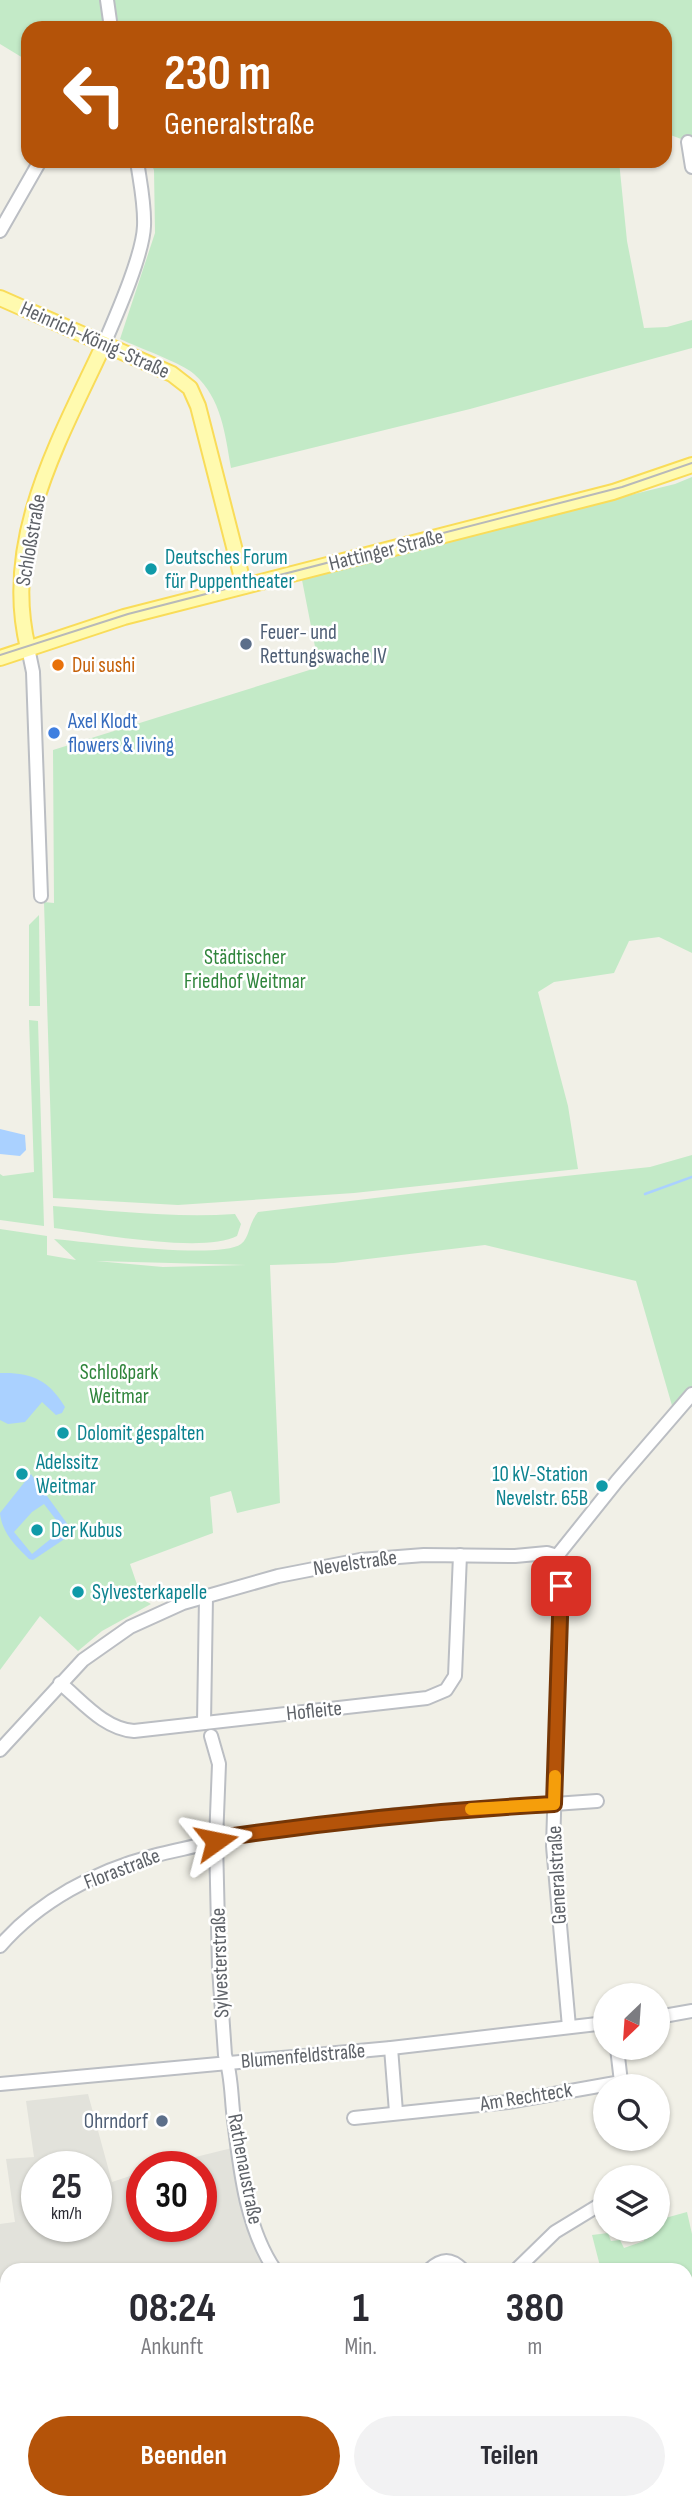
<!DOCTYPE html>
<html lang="de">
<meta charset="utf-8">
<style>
:root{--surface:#fff;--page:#f2f2f3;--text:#2b2b33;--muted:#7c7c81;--accent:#b45309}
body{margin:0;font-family:"Sofia Sans Condensed",sans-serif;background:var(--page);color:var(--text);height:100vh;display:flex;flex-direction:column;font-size:26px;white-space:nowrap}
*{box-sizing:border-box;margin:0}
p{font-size:23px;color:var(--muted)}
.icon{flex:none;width:38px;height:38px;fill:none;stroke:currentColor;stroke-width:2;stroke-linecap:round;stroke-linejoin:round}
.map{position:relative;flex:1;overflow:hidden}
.side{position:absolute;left:0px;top:2263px;width:693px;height:247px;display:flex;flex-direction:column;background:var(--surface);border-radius:21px 21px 0 0;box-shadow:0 2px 5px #0004}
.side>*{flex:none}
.banner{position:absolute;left:21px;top:21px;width:651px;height:147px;border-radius:21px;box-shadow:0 2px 5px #0004;background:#b45309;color:#fff;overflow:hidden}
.needle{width:46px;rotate:205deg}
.tools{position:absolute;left:593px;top:1983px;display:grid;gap:14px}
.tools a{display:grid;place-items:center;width:77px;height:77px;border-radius:50%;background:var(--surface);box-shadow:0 2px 5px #0004;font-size:35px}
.speed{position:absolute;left:21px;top:2151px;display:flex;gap:14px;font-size:35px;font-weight:700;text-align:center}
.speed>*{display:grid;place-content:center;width:91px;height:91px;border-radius:50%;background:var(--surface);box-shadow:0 2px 5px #0004;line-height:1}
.speed small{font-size:18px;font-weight:400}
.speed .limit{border:10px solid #d22;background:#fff;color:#111}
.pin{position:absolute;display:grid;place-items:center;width:60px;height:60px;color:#fff;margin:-30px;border-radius:14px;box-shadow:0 4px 10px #0006}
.me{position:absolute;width:77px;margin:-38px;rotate:78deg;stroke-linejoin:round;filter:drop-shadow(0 0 5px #0008)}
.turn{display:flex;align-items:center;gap:24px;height:147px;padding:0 28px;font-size:32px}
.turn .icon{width:91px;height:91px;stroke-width:2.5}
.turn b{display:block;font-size:49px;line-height:60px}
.eta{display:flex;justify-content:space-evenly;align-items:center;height:119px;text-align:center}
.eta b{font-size:42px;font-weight:700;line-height:49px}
.primary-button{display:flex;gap:14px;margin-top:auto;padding:14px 28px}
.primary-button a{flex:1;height:80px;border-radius:42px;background:var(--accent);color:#fff;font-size:28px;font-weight:700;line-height:80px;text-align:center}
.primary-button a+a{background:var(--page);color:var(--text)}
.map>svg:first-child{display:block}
.industrial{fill:#e2e2db;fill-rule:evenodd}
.green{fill:#c3eac7;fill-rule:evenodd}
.water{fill:#aad1ff;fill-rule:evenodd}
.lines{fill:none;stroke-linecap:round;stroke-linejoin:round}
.stream{stroke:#aad1ff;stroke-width:2.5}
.minor-casing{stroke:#bbbec3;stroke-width:16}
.major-casing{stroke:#f9dc59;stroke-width:18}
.minor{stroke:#fff;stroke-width:12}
.major{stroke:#fffaaf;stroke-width:14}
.tram{stroke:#b8b9b9;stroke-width:2}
.route-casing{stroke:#753606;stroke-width:18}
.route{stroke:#b45309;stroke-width:12}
.slow{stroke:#f59e0b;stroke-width:12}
.culture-dot{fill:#0f9aa8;stroke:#fff;stroke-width:2.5}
.service-dot{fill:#5c6f8a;stroke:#fff;stroke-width:2.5}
.food-dot{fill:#e8710a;stroke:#fff;stroke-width:2.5}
.shop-dot{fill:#3f7fe0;stroke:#fff;stroke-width:2.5}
.labels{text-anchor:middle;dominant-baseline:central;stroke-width:5;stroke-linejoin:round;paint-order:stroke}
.street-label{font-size:21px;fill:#5e6268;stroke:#fff}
.culture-label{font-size:21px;fill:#0d838f;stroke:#fff;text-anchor:start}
.service-label{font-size:21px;fill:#4e5e75;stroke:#fff;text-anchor:start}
.food-label{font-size:21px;fill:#c56008;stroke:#fff;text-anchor:start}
.shop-label{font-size:21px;fill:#366cbe;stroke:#fff;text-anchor:start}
.park-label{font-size:21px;fill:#30853c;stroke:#fff}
</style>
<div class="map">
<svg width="692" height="2509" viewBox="0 0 692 2509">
<rect width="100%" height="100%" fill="#f1f0e7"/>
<!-- industrial -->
<g class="industrial">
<path d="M88 2094 112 2182 142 2172V2226H201V2166H159L232 2148 235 2180 243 2219 261 2262 267 2270H7V2502L58 2503 59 2509H0V2224L15 2222 6 2159 34 2157 26 2101ZM37 2166H96V2226H37Z"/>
<polygon points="72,2503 336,2503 335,2509 73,2509"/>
</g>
<!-- green -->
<g class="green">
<polygon points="0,0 692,0 692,143 665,133 665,28 28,28 28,61 0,44"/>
<path d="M150 161H619L627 241 644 328 667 327 692 320V348L470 409 231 468C225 434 222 399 194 374 184 364 137 347 120 339L155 233 154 170Z"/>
<polygon points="692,477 692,953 659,937 629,941 614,973 554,982 538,992 568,1106 578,1169 354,1193 178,1205 53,1198 44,902 54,903 53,750 319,667 302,580 549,515 675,484"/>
<polygon points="39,915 40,1006 29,1006 29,925"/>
<polygon points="29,1020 38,1021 44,1226 0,1220 0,1174 3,1176 34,1172"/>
<path d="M692 1155V1387L673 1409 636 1281 485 1245 334 1263 270 1265 280 1503 237 1513 231 1491 210 1497 213 1533 130 1564 142 1599 151 1604 102 1631 78 1651 40 1616 0 1670V1229L47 1236V1255L76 1260 54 1239C87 1242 219 1260 241 1244 250 1237 248 1224 258 1212L509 1182 650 1167ZM96 1261 246 1265 163 1267Z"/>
<path d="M53 1206C114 1211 174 1218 235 1214L241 1224 237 1236C203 1254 94 1233 54 1228Z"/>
<polygon points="687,2212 692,2234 692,2291 686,2293 686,2270 601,2270 592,2235 608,2233 611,2241 620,2240 624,2248 644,2241 642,2232 658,2230 658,2220"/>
<polygon points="692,2368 692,2509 580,2509 577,2503 686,2502 686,2374"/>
</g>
<!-- water -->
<g class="water">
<polygon points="0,1129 25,1135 26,1150 20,1156 0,1154"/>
<path d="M0 1373C31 1372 49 1380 65 1407L62 1413 56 1415 42 1402 25 1422 8 1424 0 1420Z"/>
<path d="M31 1474 71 1529 69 1536 33 1560 29 1559C15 1545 2 1533 0 1513ZM44 1504 63 1529 32 1554 14 1532 32 1512Z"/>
</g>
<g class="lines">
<!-- stream -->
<polyline class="stream" points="645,1194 692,1177"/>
<defs>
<g id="minor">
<polyline points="107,0 111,28"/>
<polyline points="688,142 692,167"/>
<polyline points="0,231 40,161"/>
<path d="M104 344C116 316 143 255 144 226 145 204 140 182 137 161"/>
<polyline points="28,648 33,672 41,896"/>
<polyline points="557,1556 562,1567 561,1591 553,1846 569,2027"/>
<polyline points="557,1556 617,1481 692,1394"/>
<path d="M60 1683C82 1701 104 1729 134 1731L427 1698 446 1690 455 1676 460 1555"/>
<polyline points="204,1723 206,1597"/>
<path d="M211 1736 219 1764 216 1841 219 1968 225 2055C232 2076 231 2098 234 2120 240 2169 246 2228 275 2270"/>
<polyline points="0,1750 83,1660 130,1627 183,1603 278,1576 360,1560 424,1555 515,1556 547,1553 557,1556"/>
<path d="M0 1946C39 1901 96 1871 153 1856 178 1849 203 1846 227 1837L396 1815 597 1801"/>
<polyline points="658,2017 692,2011"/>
<polyline points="391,2048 396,2112"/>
<polyline points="0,2084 391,2048 606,2023"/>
<polyline points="354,2118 508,2102 621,2082 617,2048"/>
<path d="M429 2270C442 2258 451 2258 463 2270"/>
<polyline points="516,2270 555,2232 596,2207"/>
<polyline points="686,2352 692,2347"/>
<polyline points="441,2502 442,2509"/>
</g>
<g id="major">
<polyline points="0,298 172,374 190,388 198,406 244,586"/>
<path d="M28 648C1 539 60 439 104 344"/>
<polyline points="0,658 124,617 613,492 692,465"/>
</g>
</defs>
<!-- minor casing -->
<use href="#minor" class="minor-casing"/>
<!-- major casing -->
<use href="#major" class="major-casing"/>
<!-- minor -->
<use href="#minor" class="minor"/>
<!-- major -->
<use href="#major" class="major"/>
<!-- tram -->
<polyline class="tram" points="0,655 128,614 622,487 692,463"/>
</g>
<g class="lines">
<defs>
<path id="route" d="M216 1841 227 1837C336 1821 444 1810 554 1804L561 1586"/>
</defs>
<!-- route casing -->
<use href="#route" class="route-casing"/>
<!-- route -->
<use href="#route" class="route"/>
<!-- slow -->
<polyline class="slow" points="471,1809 554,1804 555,1776"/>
</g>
<!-- markers -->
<g class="culture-dot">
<circle cx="151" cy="569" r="7"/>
<circle cx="63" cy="1433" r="7"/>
<circle cx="22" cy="1474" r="7"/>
<circle cx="602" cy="1486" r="7"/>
<circle cx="37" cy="1530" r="7"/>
<circle cx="78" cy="1592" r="7"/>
</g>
<g class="service-dot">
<circle cx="246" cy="644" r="7"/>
<circle cx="162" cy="2121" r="7"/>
</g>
<circle class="food-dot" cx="58" cy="665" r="7"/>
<circle class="shop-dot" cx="54" cy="733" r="7"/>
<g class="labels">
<!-- street labels -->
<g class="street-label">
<text transform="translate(95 340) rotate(24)">Heinrich-König-Straße</text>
<text transform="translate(31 540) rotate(-80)">Schloßstraße</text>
<text transform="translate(386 550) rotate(-14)">Hattinger Straße</text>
<text transform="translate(355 1563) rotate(-8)">Nevelstraße</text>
<text transform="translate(314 1711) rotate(-6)">Hofleite</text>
<text transform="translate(122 1869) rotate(-21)">Florastraße</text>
<text transform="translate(557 1875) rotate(-93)">Generalstraße</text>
<text transform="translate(220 1963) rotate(-92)">Sylvesterstraße</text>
<text transform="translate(303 2056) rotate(-5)">Blumenfeldstraße</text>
<text transform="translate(526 2097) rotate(-9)">Am Rechteck</text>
<text transform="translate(245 2169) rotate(79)">Rathenaustraße</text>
</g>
<!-- culture labels -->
<g class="culture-label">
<text x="165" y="557">Deutsches Forum<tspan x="165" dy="24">für Puppentheater</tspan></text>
<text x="77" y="1433">Dolomit gespalten</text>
<text x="36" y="1462">Adelssitz<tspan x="36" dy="24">Weitmar</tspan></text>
<text x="588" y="1474" text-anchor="end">10 kV-Station<tspan x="588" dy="24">Nevelstr. 65B</tspan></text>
<text x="51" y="1530">Der Kubus</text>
<text x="92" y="1592">Sylvesterkapelle</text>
</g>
<!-- service labels -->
<g class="service-label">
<text x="260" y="632">Feuer- und<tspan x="260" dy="24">Rettungswache IV</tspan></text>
<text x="148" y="2121" text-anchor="end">Ohrndorf</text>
</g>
<!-- food labels -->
<g class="food-label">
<text x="72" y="665">Dui sushi</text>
</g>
<!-- shop labels -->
<g class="shop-label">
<text x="68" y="721">Axel Klodt<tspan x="68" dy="24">flowers &amp; living</tspan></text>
</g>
<!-- park labels -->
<g class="park-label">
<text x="245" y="957">Städtischer<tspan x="245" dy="24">Friedhof Weitmar</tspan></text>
<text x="119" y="1372">Schloßpark<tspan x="119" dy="24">Weitmar</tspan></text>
</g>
</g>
</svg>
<div class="tools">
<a><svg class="needle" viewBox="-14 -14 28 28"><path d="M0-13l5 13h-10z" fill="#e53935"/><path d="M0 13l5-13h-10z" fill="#7c7c81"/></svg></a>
<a><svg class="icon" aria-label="search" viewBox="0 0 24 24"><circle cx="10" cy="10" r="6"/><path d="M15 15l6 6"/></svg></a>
<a><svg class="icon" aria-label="layers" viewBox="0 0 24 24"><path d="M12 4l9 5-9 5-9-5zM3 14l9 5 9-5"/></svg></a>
</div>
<div class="speed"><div>25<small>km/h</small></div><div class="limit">30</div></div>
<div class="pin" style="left:561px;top:1586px;background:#d93025"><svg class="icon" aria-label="arrive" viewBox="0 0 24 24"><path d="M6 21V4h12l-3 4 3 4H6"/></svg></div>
<svg class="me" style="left:216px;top:1841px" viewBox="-20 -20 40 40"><path d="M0-17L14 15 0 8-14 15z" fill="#b45309" stroke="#fff" stroke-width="4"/></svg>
<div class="banner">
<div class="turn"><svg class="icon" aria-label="left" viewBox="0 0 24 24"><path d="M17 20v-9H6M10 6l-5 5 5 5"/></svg><div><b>230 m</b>Generalstraße</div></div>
</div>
<section class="side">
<div class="eta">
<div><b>08:24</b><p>Ankunft</p></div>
<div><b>1</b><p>Min.</p></div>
<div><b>380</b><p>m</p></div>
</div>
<div class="primary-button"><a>Beenden</a><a>Teilen</a></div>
</section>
</div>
